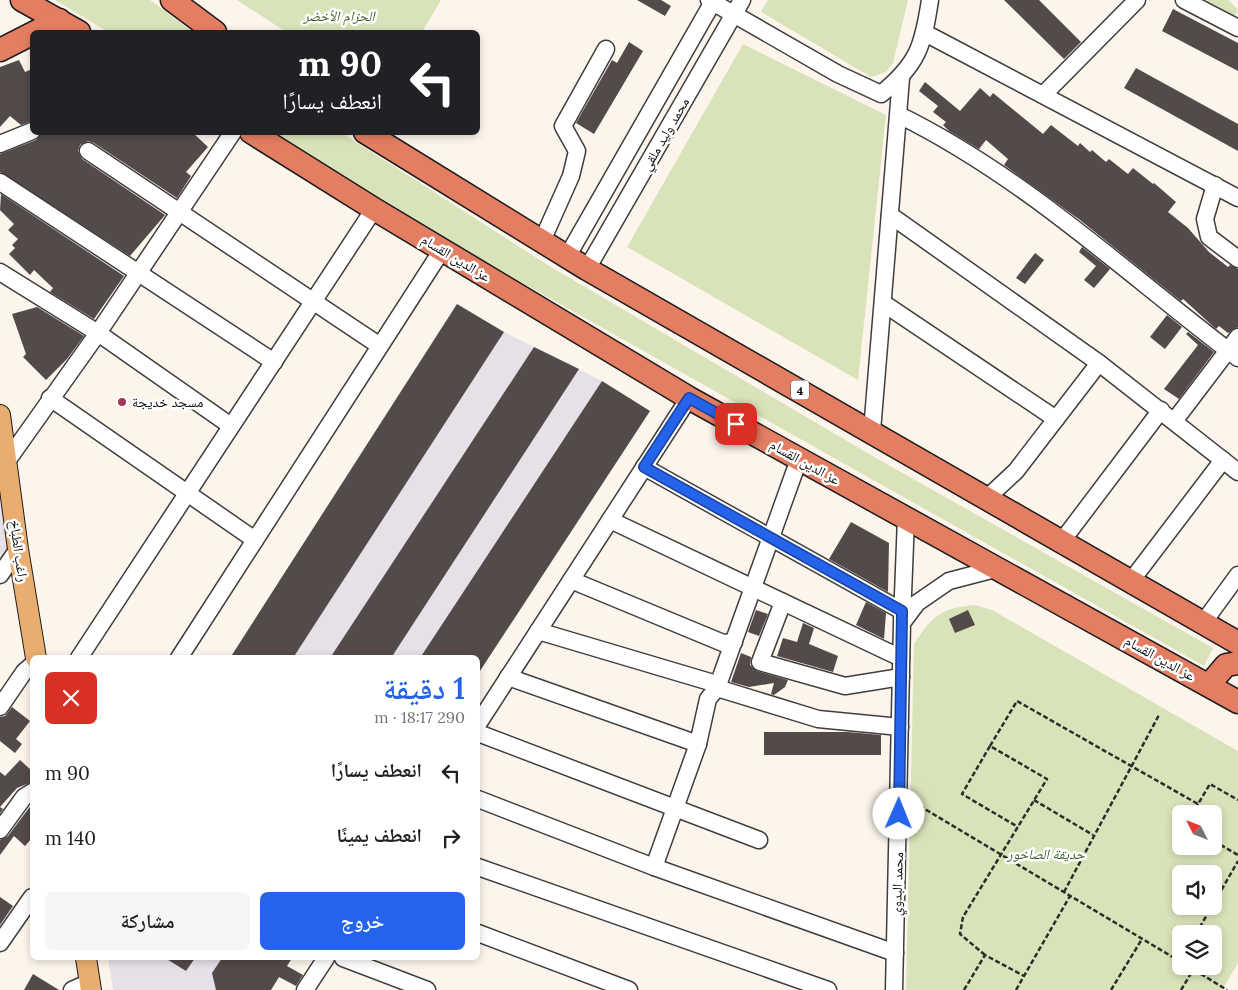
<!DOCTYPE html>
<html lang="ar">
<meta charset="utf-8">
<style>
:root{--surface:#fff;--page:#f6f6f6;--text:#202124;--muted:#757577;--accent:#2563eb}
body{margin:0;font-family:Lora,"Noto Naskh Arabic",serif;background:var(--page);color:var(--text);direction:rtl;height:100vh;display:flex;flex-direction:column;font-size:19px;white-space:nowrap}
*{box-sizing:border-box;margin:0}
p{font-size:16px;color:var(--muted)}
.icon{flex:none;width:28px;height:28px;fill:none;stroke:currentColor;stroke-width:2;stroke-linecap:round;stroke-linejoin:round}
.map{position:relative;flex:1;overflow:hidden;direction:ltr}
.drawer{position:absolute;left:30px;top:655px;width:450px;height:305px;display:flex;flex-direction:column;background:var(--surface);border-radius:8px;box-shadow:0 2px 8px #0003;direction:rtl}
.drawer>*{flex:none}
.hud{position:absolute;left:30px;top:30px;width:450px;height:105px;border-radius:8px;box-shadow:0 2px 8px #0003;direction:rtl;background:#202124;color:#fff;overflow:hidden}
.needle{width:32px;rotate:312deg}
.buttons{position:absolute;left:1172px;top:805px;display:grid;gap:10px}
.buttons a{display:grid;place-items:center;width:50px;height:50px;border-radius:8px;background:var(--surface);box-shadow:0 2px 8px #0003;font-size:25px}
.pin{position:absolute;display:grid;place-items:center;width:42px;height:42px;color:#fff;margin:-21px;border-radius:10px;box-shadow:0 2px 8px #0006}
.me{position:absolute;width:55px;margin:-28px;rotate:1deg;stroke-linejoin:round;filter:drop-shadow(0 0 4px #0008)}
.turn{display:flex;align-items:center;gap:18px;height:105px;padding:0 15px;font-size:22px}
.turn .icon{width:65px;height:65px;stroke-width:2.5}
.turn b{display:block;font-size:35px;line-height:42px}
.round{display:grid;place-items:center;flex:none;width:52px;height:52px;border-radius:8px;background:var(--page)}
.headline{display:flex;align-items:center;justify-content:space-between;height:85px;padding:0 15px}
h1{font-size:30px;font-weight:600;line-height:38px;color:var(--accent)}
.primary-button{display:flex;gap:10px;margin-top:auto;padding:10px 15px}
.primary-button a{flex:1;height:58px;border-radius:8px;background:var(--accent);color:#fff;font-size:20px;font-weight:600;line-height:58px;text-align:center}
.primary-button a+a{background:var(--page);color:var(--text)}
ul{padding:0;list-style:none}
li{display:flex;align-items:center;gap:15px;height:65px;padding:0 15px}
li div{flex:1}
li b{display:block;font-size:19px}
li em{font-style:normal}
.map>svg:first-child{display:block}
.industrial{fill:#e6e0e9}
.green{fill:#d9e3b9;fill-rule:evenodd}
.building{fill:#534a49}
.lines{fill:none;stroke-linecap:round;stroke-linejoin:round}
.minor-casing{stroke:#3e3e3e;stroke-width:19}
.major-casing{stroke:#1c1c1c;stroke-width:22}
.highway-casing{stroke:#1c1c1c;stroke-width:25}
.path{stroke:#2d2d2d;stroke-width:2.5;stroke-dasharray:5 2.5;stroke-linecap:butt}
.minor{stroke:#fff;stroke-width:16}
.major{stroke:#e9ae6f;stroke-width:20}
.highway{stroke:#e47e62;stroke-width:22}
.route-casing{stroke:#184099;stroke-width:12}
.route{stroke:#2563eb;stroke-width:9}
.poi-dot{fill:#ac3356;stroke:#fff;stroke-width:2}
.labels{text-anchor:middle;dominant-baseline:central;stroke-width:5;stroke-linejoin:round;paint-order:stroke}
.shield{fill:#fff;stroke:#545454;stroke-width:1}
.shield-label{font-size:12px;font-weight:bold;fill:#0b0b0b}
.park-label{font-size:14px;font-style:italic;fill:#3d5b23;stroke:#fff}
.street-label{font-size:14px;fill:#0b0b0b;stroke:#fff}
.poi-label{font-size:14px;fill:#0b0b0b;stroke:#fff;text-anchor:start}
</style>
<div class="map">
<svg width="1238" height="990" viewBox="0 0 1238 990">
<rect width="100%" height="100%" fill="#fdf5ec"/>
<!-- industrial -->
<g class="industrial">
<polygon points="457,304 504,332 602,381 650,411 478,674 478,658 230,658"/>
<polygon points="0,472 11,550 0,567"/>
<polygon points="108,958 292,958 271,990 113,990"/>
</g>
<!-- green -->
<g class="green">
<polygon points="55,0 150,0 193,32 108,32"/>
<polygon points="237,0 441,0 422,32 286,32"/>
<polygon points="768,0 908,0 893,63 886,72 871,77 761,12"/>
<polygon points="1191,0 1229,0 1238,10 1232,23"/>
<polygon points="743,44 886,115 858,380 627,247"/>
<polygon points="271,133 342,133 551,267 876,458 1213,648 1204,666 446,240"/>
<path d="M975 605 992 610 1238 751V963L1222 990H906L914 644C932 616 941 608 975 605ZM1181 814H1214V846H1181ZM1181 874H1214V906H1181ZM1181 934H1214V966H1181Z"/>
</g>
<!-- building -->
<g class="building">
<polygon points="637,0 661,0 671,6 665,16"/>
<polygon points="1004,0 1039,0 1081,42 1064,59"/>
<polygon points="1173,9 1238,43 1238,71 1162,31"/>
<polygon points="629,42 643,51 594,134 576,123 612,60 617,63"/>
<polygon points="19,60 25,72 32,69 32,121 21,125 10,116 0,127 0,67"/>
<polygon points="1136,68 1238,124 1238,151 1124,88"/>
<polygon points="925,82 960,111 980,88 990,97 993,93 1043,134 1051,125 1078,146 1080,143 1090,152 1092,150 1106,162 1109,159 1128,174 1133,168 1153,184 1154,183 1176,202 1168,212 1188,228 1209,252 1228,267 1230,265 1238,269 1238,327 1228,333 1219,326 1216,329 1183,299 1181,301 1080,220 1004,165 1008,159 986,140 979,149 949,131 943,125 946,122 933,112 938,106 919,91"/>
<polygon points="42,132 192,132 208,147 186,172 191,176 177,198 94,143 88,141 80,145 78,151 82,159 165,215 130,256 0,172 0,154 36,140"/>
<polygon points="1,194 124,276 94,319 50,292 53,288 34,270 30,275 9,254 15,248 12,245 18,239 8,230 14,224 0,210"/>
<polygon points="1082,247 1110,269 1094,288 1084,280 1096,266 1079,252"/>
<polygon points="1035,253 1044,260 1025,284 1016,278"/>
<polygon points="457,304 504,332 293,658 230,658"/>
<polygon points="37,307 84,336 67,359 46,380 23,357 26,354 12,314"/>
<polygon points="1167,315 1182,327 1165,349 1150,337"/>
<polygon points="1188,332 1214,352 1179,399 1164,389 1198,345 1186,334"/>
<polygon points="534,347 579,369 391,658 330,658"/>
<polygon points="602,381 650,411 478,674 478,658 420,658"/>
<polygon points="851,522 889,543 888,592 829,559"/>
<polygon points="866,602 886,613 884,639 856,625"/>
<polygon points="756,610 768,614 759,636 748,632"/>
<polygon points="968,610 975,625 955,633 949,619"/>
<polygon points="803,623 814,628 809,644 838,656 833,672 777,656 783,638 797,642"/>
<polygon points="741,653 751,657 750,665 757,671 788,680 785,687 774,695 771,694 774,683 749,687 731,682"/>
<polygon points="12,707 30,721 16,739 22,744 15,753 0,741 0,717 5,716"/>
<polygon points="764,732 848,732 881,735 881,755 764,755"/>
<polygon points="20,760 32,771 32,782 17,788 0,807 3,809 0,813 0,772 5,776"/>
<polygon points="32,804 32,838 25,846 14,836 0,855 0,840 8,836"/>
<polygon points="0,897 13,906 0,925"/>
<polygon points="165,958 195,958 186,971"/>
<polygon points="222,958 292,958 287,966 303,975 296,986 279,977 271,990 216,990 212,973"/>
<polygon points="33,974 59,990 24,990"/>
</g>
<g class="lines">
<defs>
<g id="minor">
<path d="M709 0 838 74 881 94C918 64 923 46 930 0"/>
<polyline points="1184,0 1238,28"/>
<polyline points="925,33 1238,198"/>
<polyline points="1043,95 1137,0"/>
<path d="M899 115C1025 177 1127 274 1238 358"/>
<polyline points="0,144 32,131"/>
<polyline points="88,151 380,346"/>
<polyline points="0,182 274,362"/>
<polyline points="1215,185 1205,219 1209,237 1238,259"/>
<polyline points="890,215 1099,363 1238,472"/>
<polyline points="542,241 571,176 577,151 563,126 606,49"/>
<polyline points="567,257 714,0"/>
<polyline points="587,269 742,0"/>
<polyline points="0,272 98,333 231,426"/>
<polyline points="883,303 1056,419"/>
<polyline points="50,398 255,540"/>
<polyline points="1175,420 1238,337"/>
<polyline points="872,431 901,78"/>
<polyline points="7,461 98,333 233,132"/>
<polyline points="644,467 902,611"/>
<polyline points="987,498 1016,471 1099,363"/>
<polyline points="610,520 901,658"/>
<polyline points="1062,541 1161,410"/>
<polyline points="0,575 18,549"/>
<polyline points="571,580 723,643 734,642"/>
<polyline points="1131,581 1223,460"/>
<polyline points="783,602 760,662 845,686 901,677"/>
<polyline points="902,620 906,518"/>
<polyline points="1203,623 1238,575"/>
<polyline points="538,631 710,682 717,688 818,719 900,727"/>
<polyline points="79,658 374,209"/>
<polyline points="179,658 442,250"/>
<polyline points="508,677 698,744"/>
<polyline points="0,707 24,672 32,665"/>
<polyline points="478,724 689,398"/>
<polyline points="478,733 759,840"/>
<polyline points="478,799 654,867 895,953"/>
<polyline points="0,830 24,797 32,792"/>
<polyline points="478,867 828,990"/>
<polyline points="654,867 698,744 708,699 717,688 799,459"/>
<polyline points="478,933 629,990"/>
<polyline points="0,943 32,897"/>
<polyline points="343,958 427,990"/>
<polyline points="72,990 90,982"/>
<polyline points="305,990 326,958"/>
<polyline points="894,990 902,623 917,603 949,581 999,568"/>
</g>
<g id="major">
<polyline points="0,415 18,549 36,658"/>
<polyline points="86,958 91,990"/>
</g>
<g id="highway">
<polyline points="22,0 79,32"/>
<polyline points="172,0 215,32"/>
<polyline points="0,50 59,20"/>
<polyline points="251,132 374,209 689,398 1238,702"/>
<polyline points="365,132 587,269 1238,643"/>
<polyline points="1209,685 1226,665 1238,663"/>
</g>
</defs>
<!-- minor casing -->
<use href="#minor" class="minor-casing"/>
<!-- major casing -->
<use href="#major" class="major-casing"/>
<!-- highway casing -->
<use href="#highway" class="highway-casing"/>
<!-- path -->
<g class="path">
<polyline points="990,746 962,794 1018,827"/>
<polyline points="1034,800 1093,835"/>
<polyline points="913,802 1181,962"/>
<polyline points="1193,814 1198,804"/>
<polyline points="1214,841 1238,855"/>
<polyline points="1064,892 1159,715"/>
<polyline points="1214,903 1238,861"/>
<polyline points="1196,934 1212,906"/>
<polyline points="985,955 960,934 963,917 1047,779 990,746 1017,701 1198,804 1210,784 1238,800"/>
<polyline points="1188,966 1227,990"/>
<polyline points="964,990 985,955 1024,976"/>
<polyline points="1016,990 1070,896"/>
<polyline points="1111,990 1142,939"/>
<polyline points="1181,990 1193,970"/>
</g>
<!-- minor -->
<use href="#minor" class="minor"/>
<!-- major -->
<use href="#major" class="major"/>
<!-- highway -->
<use href="#highway" class="highway"/>
</g>
<g class="lines">
<defs>
<polyline id="route" points="736,424 689,398 644,467 902,611 899,814"/>
</defs>
<!-- route casing -->
<use href="#route" class="route-casing"/>
<!-- route -->
<use href="#route" class="route"/>
</g>
<!-- markers -->
<circle class="poi-dot" cx="122" cy="402" r="5"/>
<g class="labels">
<!-- shield labels -->
<rect class="shield" x="791" y="380.5" width="18" height="19" rx="4"/>
<g class="shield-label">
<text x="800" y="390">4</text>
</g>
<!-- park labels -->
<g class="park-label">
<text x="339" y="16">الحزام الأخضر</text>
<text x="1046" y="854">حديقة الصاخور</text>
</g>
<!-- street labels -->
<g class="street-label">
<text transform="translate(665 134) rotate(-60)">محمد وليد ملقي</text>
<text transform="translate(456 258) rotate(31)">عز الدين القسام</text>
<text transform="translate(805 462) rotate(29)">عز الدين القسام</text>
<text transform="translate(19 551) rotate(82)">راغب الطباخ</text>
<text transform="translate(1160 658) rotate(29)">عز الدين القسام</text>
<text transform="translate(897 884) rotate(-88)">محمد البدوي</text>
</g>
<!-- poi labels -->
<g class="poi-label">
<text x="132" y="402">مسجد خديجة</text>
</g>
</g>
</svg>
<div class="buttons">
<a><svg class="needle" viewBox="-14 -14 28 28"><path d="M0-13l5 13h-10z" fill="#e53935"/><path d="M0 13l5-13h-10z" fill="#757577"/></svg></a>
<a><svg class="icon" aria-label="sound" viewBox="0 0 24 24"><path d="M4 9h4l5-4v14l-5-4H4zM17 9q2 3 0 6"/></svg></a>
<a><svg class="icon" aria-label="layers" viewBox="0 0 24 24"><path d="M12 4l9 5-9 5-9-5zM3 14l9 5 9-5"/></svg></a>
</div>
<div class="pin" style="left:736px;top:424px;background:#d93025"><svg class="icon" aria-label="arrive" viewBox="0 0 24 24"><path d="M6 21V4h12l-3 4 3 4H6"/></svg></div>
<svg class="me" style="left:899px;top:814px" viewBox="-20 -20 40 40"><circle r="19" fill="#fff"/><path d="M0-13L10 11 0 6-10 11z" fill="#2563eb"/></svg>
<div class="hud">
<div class="turn"><svg class="icon" aria-label="left" viewBox="0 0 24 24"><path d="M17 20v-9H6M10 6l-5 5 5 5"/></svg><div><b>90 m</b>انعطف يسارًا</div></div>
</div>
<section class="drawer">
<div class="headline"><div><h1>1 دقيقة</h1><p>290 m · 18:17</p></div><a class="round" style="background:#d93025;color:#fff"><svg class="icon" aria-label="close" viewBox="0 0 24 24"><path d="M6 6l12 12M18 6L6 18"/></svg></a></div>
<ul>
<li><svg class="icon" aria-label="left" viewBox="0 0 24 24"><path d="M17 20v-9H6M10 6l-5 5 5 5"/></svg><div><b>انعطف يسارًا</b></div><em>90 m</em></li>
<li><svg class="icon" aria-label="right" viewBox="0 0 24 24"><path d="M7 20v-9h11M14 6l5 5-5 5"/></svg><div><b>انعطف يمينًا</b></div><em>140 m</em></li>
</ul>
<div class="primary-button"><a>خروج</a><a>مشاركة</a></div>
</section>
</div>
